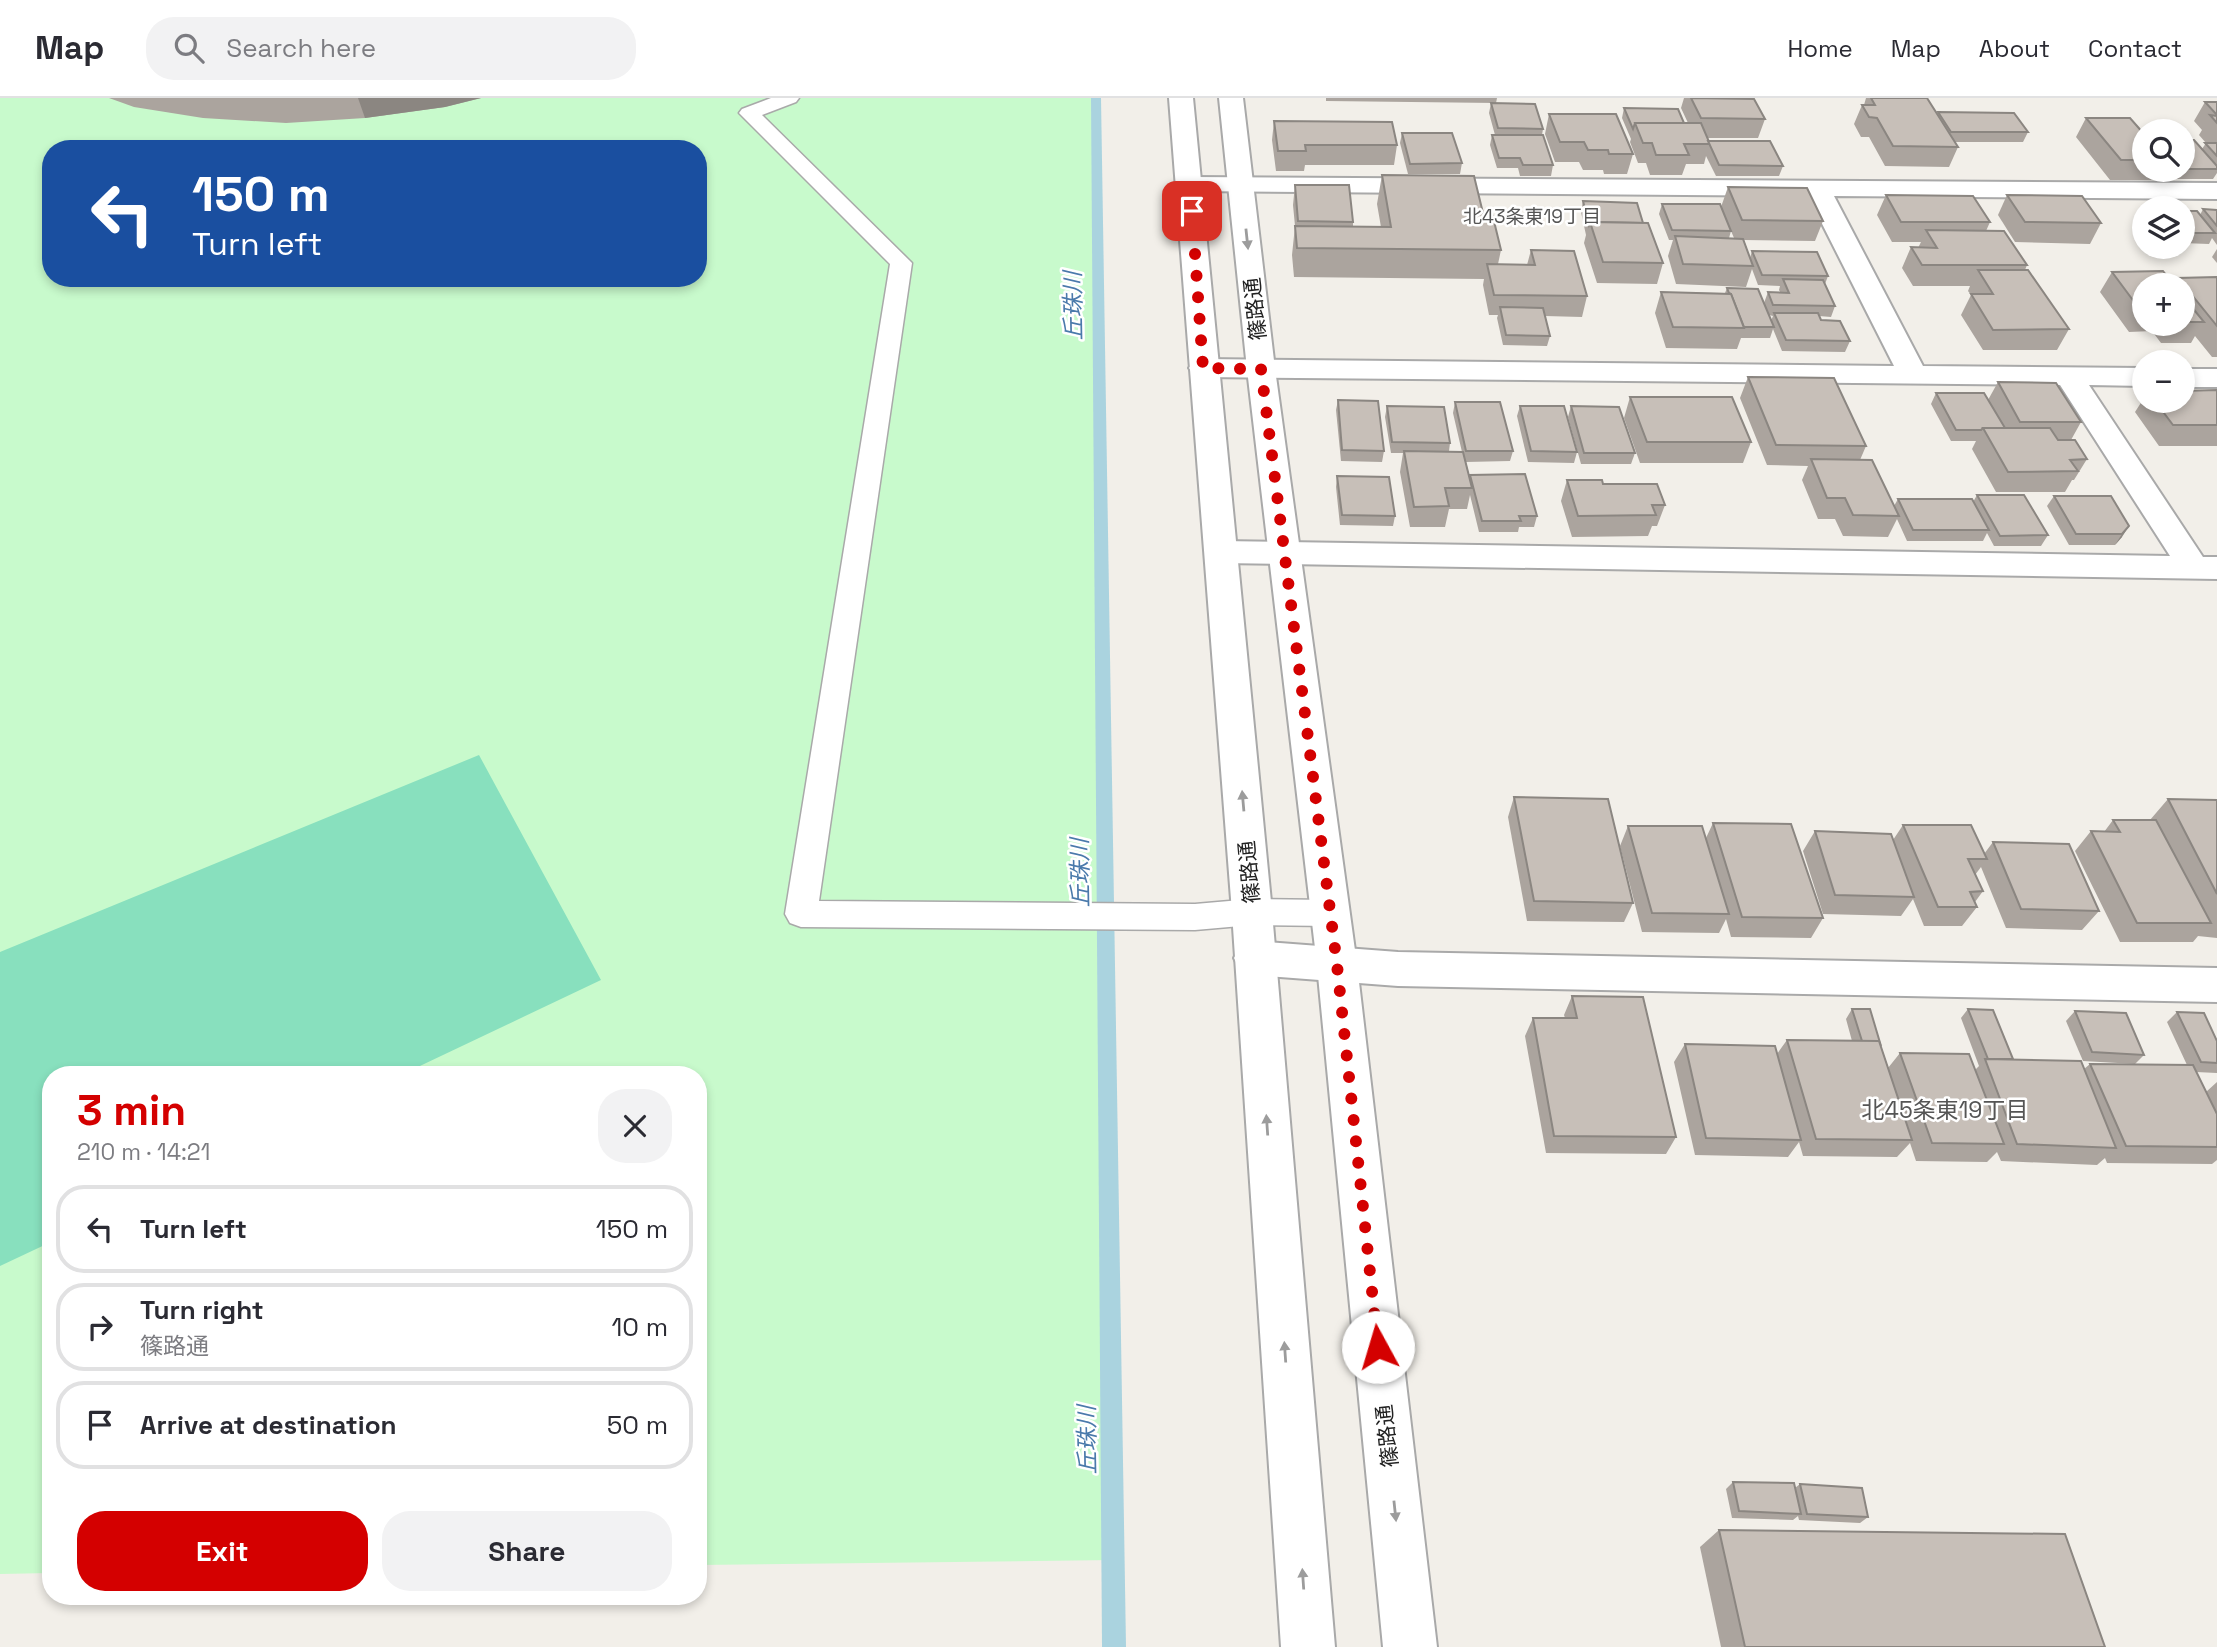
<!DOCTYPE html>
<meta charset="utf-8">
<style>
:root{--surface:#fff;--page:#f2f2f3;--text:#2b2b33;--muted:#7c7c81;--line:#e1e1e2;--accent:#d40000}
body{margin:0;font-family:"Space Grotesk","Noto Sans JP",sans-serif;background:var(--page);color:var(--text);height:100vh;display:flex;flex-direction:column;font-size:26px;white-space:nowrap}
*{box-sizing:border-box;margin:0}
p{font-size:23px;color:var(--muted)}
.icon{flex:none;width:38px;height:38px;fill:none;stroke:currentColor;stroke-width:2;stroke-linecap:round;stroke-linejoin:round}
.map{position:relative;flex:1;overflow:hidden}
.sheet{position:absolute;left:42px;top:968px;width:665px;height:539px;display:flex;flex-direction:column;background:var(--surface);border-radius:28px;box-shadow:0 4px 10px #0003}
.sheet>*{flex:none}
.guide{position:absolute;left:42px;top:42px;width:665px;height:147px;border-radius:28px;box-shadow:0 4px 10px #0003;background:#1a4fa0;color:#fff;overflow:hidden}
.fabs{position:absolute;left:2132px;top:21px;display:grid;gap:14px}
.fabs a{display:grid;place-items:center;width:63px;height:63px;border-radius:50%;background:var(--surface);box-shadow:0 4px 10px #0003;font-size:35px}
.pin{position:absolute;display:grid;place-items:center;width:60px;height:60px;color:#fff;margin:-30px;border-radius:14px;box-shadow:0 4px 10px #0006}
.me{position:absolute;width:77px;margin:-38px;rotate:354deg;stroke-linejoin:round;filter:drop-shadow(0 0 5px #0008)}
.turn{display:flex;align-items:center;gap:24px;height:147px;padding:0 35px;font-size:32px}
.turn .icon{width:91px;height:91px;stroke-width:2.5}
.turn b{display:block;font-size:49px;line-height:60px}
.round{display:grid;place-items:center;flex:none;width:74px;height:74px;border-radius:28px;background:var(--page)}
.headline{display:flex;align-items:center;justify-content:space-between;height:119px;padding:0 35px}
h1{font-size:42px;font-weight:700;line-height:52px;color:var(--accent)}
.action{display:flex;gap:14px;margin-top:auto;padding:14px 35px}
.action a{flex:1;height:80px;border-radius:28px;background:var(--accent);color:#fff;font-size:28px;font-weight:700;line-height:80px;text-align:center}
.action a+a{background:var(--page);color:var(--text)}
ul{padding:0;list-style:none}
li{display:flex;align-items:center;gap:21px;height:88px;margin:0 14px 10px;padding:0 21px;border:4px solid var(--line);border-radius:28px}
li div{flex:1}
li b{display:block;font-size:26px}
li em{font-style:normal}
header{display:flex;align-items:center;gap:42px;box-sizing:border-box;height:98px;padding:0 35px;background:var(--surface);border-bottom:2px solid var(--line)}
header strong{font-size:33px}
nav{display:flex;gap:38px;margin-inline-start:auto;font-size:24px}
.search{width:490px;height:63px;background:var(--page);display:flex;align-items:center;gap:18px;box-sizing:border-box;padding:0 24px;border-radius:28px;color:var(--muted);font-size:26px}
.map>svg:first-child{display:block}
.park{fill:#c8facc;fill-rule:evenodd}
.pitch{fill:#88e0be}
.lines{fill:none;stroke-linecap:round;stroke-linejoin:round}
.stream{fill:#aad3df;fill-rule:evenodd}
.service-casing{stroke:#a9a9a9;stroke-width:3}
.minor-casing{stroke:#a9a9a9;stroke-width:4}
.tertiary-casing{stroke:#a9a9a9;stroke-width:4}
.service{fill:#fff;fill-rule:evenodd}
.minor{fill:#fff;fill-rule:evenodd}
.tertiary{fill:#fff;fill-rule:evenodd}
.wall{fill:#aba49e;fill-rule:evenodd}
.shaded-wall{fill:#8b8681}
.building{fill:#c7bfb8;stroke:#8b8681;stroke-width:2}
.oneway{fill:#9c9c9c}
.route{stroke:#d40000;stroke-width:12;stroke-dasharray:0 21.6}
.labels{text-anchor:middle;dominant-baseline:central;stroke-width:5;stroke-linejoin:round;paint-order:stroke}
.far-neighbourhood-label{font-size:19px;fill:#555;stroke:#fff}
.street-label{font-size:21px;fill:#222;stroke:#fff}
.water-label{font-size:23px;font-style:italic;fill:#4a7aab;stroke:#fff}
.neighbourhood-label{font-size:23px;fill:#555;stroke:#fff}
</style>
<header>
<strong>Map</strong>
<div class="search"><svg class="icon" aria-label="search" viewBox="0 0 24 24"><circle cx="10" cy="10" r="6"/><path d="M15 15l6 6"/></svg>Search here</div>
<nav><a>Home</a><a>Map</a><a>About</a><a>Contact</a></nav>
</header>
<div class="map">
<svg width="2217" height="1549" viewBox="0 0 2217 1549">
<rect width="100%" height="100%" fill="#f2efe9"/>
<!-- park -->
<path class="park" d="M0 0H1096L1113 1462 698 1467V976H51V1475L0 1476ZM51 51H698V180H51Z"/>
<!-- pitch -->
<polygon class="pitch" points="479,657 601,882 403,976 51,976 51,1144 0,1168 0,854"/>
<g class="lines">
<!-- stream -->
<polygon class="stream" points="1091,0 1101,0 1126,1549 1102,1549"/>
<defs>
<polygon id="service" points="771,0 799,0 796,4 762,17 912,165 819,803 1195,806 1252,801 1330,802 1341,806 1346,815 1341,824 1330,828 1252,827 1195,832 801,829 790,825 785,816 890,166 739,15 742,11"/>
<g id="minor">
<polygon points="1190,79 2217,85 2217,101 1834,98 1923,268 2144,270 2144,288 2089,287 2203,459 2217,459 2217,481 1221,465 1210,461 1205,454 1210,447 1221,443 2170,458 2060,287 1203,279 1193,276 1189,270 1193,264 1203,261 1894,268 1808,98 1190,93 1181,91 1178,86 1181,81"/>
<rect x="2182" y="271" width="35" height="18"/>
<polygon points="1254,843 1398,854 2217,870 2217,904 1398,888 1254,877 1240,872 1234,860 1240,848"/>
</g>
<g id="tertiary">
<polygon points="1169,0 1193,0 1272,814 1335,1549 1281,1549 1232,814"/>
<polygon points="1219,0 1243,0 1275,271 1357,867 1437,1549 1383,1549 1317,867 1247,271"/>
</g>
</defs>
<!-- service casing -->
<use href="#service" class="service-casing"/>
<!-- minor casing -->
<use href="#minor" class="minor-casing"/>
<!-- tertiary casing -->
<use href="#tertiary" class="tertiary-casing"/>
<!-- service -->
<use href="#service" class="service"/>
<!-- minor -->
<use href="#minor" class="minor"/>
<!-- tertiary -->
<use href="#tertiary" class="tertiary"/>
</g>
<!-- wall -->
<g class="wall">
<polygon points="109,0 481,0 445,9 365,20 286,25 203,20 134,9"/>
<polygon points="1326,0 1497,0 1496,5 1326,3"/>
<polygon points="1684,0 1722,0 1765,21 1758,40 1707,40 1708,43 1783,68 1779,78 1716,78 1706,58 1704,66 1686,66 1682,77 1650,77 1646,65 1638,65 1630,44 1631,41 1622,20 1624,10 1688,25 1681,10"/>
<polygon points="1866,0 1927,0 1937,17 1938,14 2028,34 2023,44 1954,44 1958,49 1949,69 1885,68 1869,39 1861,39 1854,26 1862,7 1864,7"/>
<polygon points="2205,4 2217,4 2217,75 2213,81 2163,81 2159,76 2156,82 2110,82 2076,39 2086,20 2144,36 2144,72 2182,72 2182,42 2202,51 2206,45 2199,37 2202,32 2194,23"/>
<polygon points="1491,5 1543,31 1542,37 1553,67 1551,78 1520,78 1518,70 1497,70 1490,47 1492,37 1495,37 1489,15"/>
<polygon points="1549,16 1633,56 1627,76 1604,76 1603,72 1583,72 1579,64 1555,64 1545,36"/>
<polygon points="1274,23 1397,47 1394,67 1305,67 1304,73 1276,73 1272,42"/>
<polygon points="1402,35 1462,65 1460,76 1408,76 1400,45"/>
<polygon points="1382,77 1483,115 1501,152 1498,166 1527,167 1531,152 1587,198 1582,219 1545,218 1550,238 1547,248 1503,247 1497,220 1498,217 1489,217 1483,187 1484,181 1294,179 1292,157 1295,128 1293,107 1295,87 1353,124 1353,129 1381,129 1377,106"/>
<polygon points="1728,89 1823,123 1815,143 1744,142 1750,160 1752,153 1828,178 1825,186 1835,208 1831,219 1819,218 1821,222 1850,243 1845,254 1782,253 1773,231 1770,240 1741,240 1737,251 1666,250 1655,215 1661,194 1725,195 1727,190 1771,223 1773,218 1769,217 1764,205 1768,194 1780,194 1779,192 1780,188 1758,187 1752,171 1746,189 1676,186 1668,158 1673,142 1669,142 1659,116 1662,106 1731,133 1729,140 1734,140 1721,109"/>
<polygon points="1886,97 1990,124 1986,133 2027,167 2025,172 2069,231 2057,252 1983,252 1961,217 1971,197 1968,193 1970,188 1913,188 1902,170 1911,149 1918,150 1921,144 1892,144 1877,117"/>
<polygon points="2007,97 2101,125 2090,146 2015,144 1998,117"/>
<polygon points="1583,103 1643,125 1663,165 1657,186 1597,185 1584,145 1586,137 1581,114"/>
<polygon points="2203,111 2217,112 2217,147 2212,140 2209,146 2182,145 2182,113 2200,117"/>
<polygon points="2217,151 2217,165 2212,159"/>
<path d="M2112 174 2174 187 2178 180 2217 179V259H2212L2195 238 2191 245H2161L2152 233 2129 234 2100 194ZM2144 187H2182V226H2144Z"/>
<polygon points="1748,279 1866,348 1860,362 1894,408 1898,401 1973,404 1977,397 2048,437 2041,448 1994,448 1987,435 1983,443 1907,443 1897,421 1888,439 1843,438 1835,421 1818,421 1802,382 1808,368 1767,367 1740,300"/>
<polygon points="1998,284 2081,324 2071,342 2087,361 2074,382 2072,382 2065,394 1996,394 1972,351 1976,343 1951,343 1931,306 1936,295 1988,302"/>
<polygon points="2217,292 2217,348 2159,348 2135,314 2144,300 2144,303 2182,303"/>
<polygon points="1630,299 1751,344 1743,365 1640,365 1624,320"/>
<polygon points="1338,302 1384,353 1382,364 1341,363 1336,312"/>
<polygon points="1455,304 1513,353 1510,363 1466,364 1470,380 1470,377 1537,418 1534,429 1519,429 1518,434 1479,434 1470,397 1467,411 1449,411 1445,429 1410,429 1400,374 1403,355 1391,355 1385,319 1387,308 1450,345 1449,353 1462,354 1453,315"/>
<polygon points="1520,308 1577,354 1574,365 1528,364 1517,318"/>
<polygon points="1571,308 1635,355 1631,366 1581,366 1568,319"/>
<polygon points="1337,378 1395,418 1393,428 1340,427 1336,389"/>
<polygon points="1567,382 1603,386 1665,407 1657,428 1652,428 1648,438 1572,439 1561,403"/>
<polygon points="2054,398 2111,398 2122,439 2115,447 2069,447 2047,408"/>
<polygon points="1514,699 1633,805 1624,824 1527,823 1508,719"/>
<polygon points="2168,701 2217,702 2217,840 2198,838 2193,844 2120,844 2075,753 2091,733 2104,734 2113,722 2150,722"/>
<polygon points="1713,725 1823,820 1811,840 1731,839 1726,821 1719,835 1642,834 1620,748 1628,728 1706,740"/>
<polygon points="1903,727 1984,756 1993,744 2099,813 2082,832 2006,830 1981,769 1975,777 1983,793 1975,804 1977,809 1962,828 1924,828 1913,801 1901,818 1823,816 1803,753 1815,733 1893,742"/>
<polygon points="1572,898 1676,1039 1666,1056 1546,1055 1525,938 1533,920 1565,920 1564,917"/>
<polygon points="1852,911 1881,949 1888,970 1900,955 1975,972 1979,968 1961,920 1968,911 2013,961 2084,971 2090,966 2187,967 2167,924 2177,914 2217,943 2217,975 2196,974 2206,994 2217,984 2217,1062 2212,1066 2107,1065 2105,1060 2097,1067 2001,1063 1997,1054 1987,1064 1916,1063 1910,1045 1897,1059 1803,1058 1799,1044 1788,1059 1695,1057 1674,964 1685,946 1777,956 1787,942 1852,943 1846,921"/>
<polygon points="2075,913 2144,957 2135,966 2083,963 2066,923"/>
<polygon points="1733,1384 1795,1390 1800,1386 1868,1419 1860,1425 1799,1422 1798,1418 1793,1422 1732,1420 1726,1391"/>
<polygon points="1719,1432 2105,1549 1721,1549 1700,1449"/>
</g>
<!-- shaded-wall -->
<g class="shaded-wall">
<polygon points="358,0 481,0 445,9 365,20"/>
<polygon points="2129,428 2122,439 2115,447 2122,436"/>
</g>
<!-- building -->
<g class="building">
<polygon points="1691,0 1754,1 1765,21 1701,20"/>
<polygon points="1871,0 1927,0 1958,49 1893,48 1877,20 1869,19 1862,7 1875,7"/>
<polygon points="2205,4 2217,4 2217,17"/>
<polygon points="1491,5 1535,6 1543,31 1498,30"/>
<polygon points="1624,10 1678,11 1684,25 1635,25 1633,31"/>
<polygon points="1938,14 2014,15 2028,34 1951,34"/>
<polygon points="1549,16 1616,16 1633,56 1609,56 1608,52 1588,52 1584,44 1560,44"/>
<polygon points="2210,17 2217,18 2217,25"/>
<polygon points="2086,20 2130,20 2144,36 2144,62 2121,62"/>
<polygon points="1274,23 1392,24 1397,47 1305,47 1306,53 1278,53"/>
<polygon points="1635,25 1701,25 1710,46 1684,46 1689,57 1656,57 1652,45 1643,45"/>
<polygon points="1402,35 1452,35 1462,65 1410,66"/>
<polygon points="1492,37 1543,37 1553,67 1523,67 1520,60 1499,60"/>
<polygon points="2182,42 2194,42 2217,68 2217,71 2182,71"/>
<polygon points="1708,43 1770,43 1783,68 1719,67"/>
<polygon points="2205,45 2217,45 2217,58"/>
<polygon points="1382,77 1474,78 1483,115 1492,115 1501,152 1297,150 1295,128 1391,129"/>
<polygon points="1295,87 1349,87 1353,124 1298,123"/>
<polygon points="1728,89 1807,90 1823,123 1742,122"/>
<polygon points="1886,97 1973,98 1990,124 1901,124"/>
<polygon points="2007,97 2082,98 2101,125 2025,124"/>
<polygon points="1583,103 1637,105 1643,125 1590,124 1589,127"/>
<polygon points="1662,106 1720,106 1731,133 1672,132"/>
<polygon points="2203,111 2217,112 2217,128"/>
<polygon points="2182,113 2197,113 2215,135 2182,135"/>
<polygon points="1590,124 1648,125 1663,165 1603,164"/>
<polygon points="1926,132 2004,133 2027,167 1922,167 1911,149 1937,150"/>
<polygon points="1675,138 1743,141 1753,168 1683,166"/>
<polygon points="1531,152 1574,153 1587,198 1494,197 1487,166 1535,167"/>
<polygon points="1752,153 1817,154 1828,178 1762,177"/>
<polygon points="1978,172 2028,172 2069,231 1993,232 1971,196 1993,196"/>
<polygon points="2163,173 2174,187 2144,187 2144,213 2141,213 2112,174"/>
<polygon points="2217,179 2217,228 2178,180"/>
<polygon points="1783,181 1823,182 1835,208 1773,207 1768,194 1789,195"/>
<polygon points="1727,190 1758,191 1774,229 1744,229 1731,196 1729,195"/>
<polygon points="1661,194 1731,196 1744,230 1673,229"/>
<polygon points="2182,197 2204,224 2182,224"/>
<polygon points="1500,209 1543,210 1550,238 1506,237"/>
<polygon points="1774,215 1818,215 1821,222 1840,223 1850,243 1786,242"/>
<polygon points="1748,279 1834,280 1866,348 1776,347"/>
<polygon points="1998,284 2056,285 2081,324 2020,324"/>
<polygon points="2217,292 2217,327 2173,327 2155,303 2182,303 2182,293"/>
<polygon points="1936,295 1984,295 2005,330 1983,330 1981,332 1956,332"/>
<polygon points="1630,299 1732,299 1751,344 1647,344"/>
<polygon points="1338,302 1378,303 1384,353 1342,352"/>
<polygon points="1455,304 1500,304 1513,353 1466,353"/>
<polygon points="1387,308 1444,309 1450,345 1392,344"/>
<polygon points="1520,308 1564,308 1577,354 1531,353"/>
<polygon points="1571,308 1619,309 1635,355 1584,355"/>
<polygon points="1983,330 2050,330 2058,342 2075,342 2087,361 2070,362 2078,373 2008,374"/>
<polygon points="1404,353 1463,354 1472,390 1445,390 1449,408 1414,409"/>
<polygon points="1811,361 1872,362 1899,418 1853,417 1845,400 1827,400"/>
<polygon points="1525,376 1537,418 1519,418 1521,423 1482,423 1470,377"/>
<polygon points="1337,378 1389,379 1395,418 1342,417"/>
<polygon points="1567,382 1602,382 1603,386 1657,386 1665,407 1652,407 1656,417 1578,418"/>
<polygon points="1977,397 2024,397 2048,437 2000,438"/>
<polygon points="2054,398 2111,398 2129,428 2122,436 2076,436"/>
<polygon points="1898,401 1972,401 1989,432 1913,432"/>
<polygon points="1514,699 1608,701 1633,805 1534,803"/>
<polygon points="2168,701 2217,702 2217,796"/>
<polygon points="2113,722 2156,722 2211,825 2137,825 2091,733 2120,734"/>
<polygon points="1713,725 1791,726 1823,820 1742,819"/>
<polygon points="1903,727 1971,727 1987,761 1968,761 1983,793 1970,794 1977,809 1938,809"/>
<polygon points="1628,728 1702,728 1729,816 1652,815"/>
<polygon points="1815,733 1891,736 1914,799 1835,797"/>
<polygon points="1993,744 2069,746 2099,813 2021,811"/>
<polygon points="1572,898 1643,899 1676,1039 1554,1038 1533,920 1577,920"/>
<polygon points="1852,911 1870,911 1881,948 1879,943 1862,943"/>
<polygon points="1968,911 1993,912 2013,961 1988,961"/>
<polygon points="2075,913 2126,915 2144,957 2092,954"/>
<polygon points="2177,914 2204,915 2217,943 2217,965 2201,964"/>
<polygon points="1787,942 1879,943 1912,1042 1816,1041"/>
<polygon points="1685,946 1775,948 1801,1042 1706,1040"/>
<polygon points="1900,955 1969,956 2004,1046 1932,1045"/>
<polygon points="1985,961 2081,963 2116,1050 2017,1046"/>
<polygon points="2090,966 2193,967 2217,1016 2217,1049 2126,1048"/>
<polygon points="1733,1384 1794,1385 1801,1416 1739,1413"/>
<polygon points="1800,1386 1862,1390 1868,1419 1807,1416"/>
<polygon points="1719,1432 2065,1436 2105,1549 1745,1549"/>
</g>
<!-- one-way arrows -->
<defs><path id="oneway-solid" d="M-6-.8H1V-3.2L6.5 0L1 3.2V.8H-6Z" transform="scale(1.75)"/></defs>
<g class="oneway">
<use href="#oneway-solid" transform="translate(1247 141) rotate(84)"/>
<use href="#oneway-solid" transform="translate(1243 703) rotate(-95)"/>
<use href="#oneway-solid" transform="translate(1267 1027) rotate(-94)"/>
<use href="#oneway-solid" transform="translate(1285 1254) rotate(-94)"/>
<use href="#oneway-solid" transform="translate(1395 1413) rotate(84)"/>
<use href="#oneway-solid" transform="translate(1303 1481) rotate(-94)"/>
</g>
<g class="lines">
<!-- route -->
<polyline class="route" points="1192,113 1203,270 1261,271 1337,867 1378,1249"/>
</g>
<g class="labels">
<!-- far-neighbourhood labels -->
<g class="far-neighbourhood-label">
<text x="1532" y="118">北43条東19丁目</text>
</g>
<!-- street labels -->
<g class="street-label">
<text transform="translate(1255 211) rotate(-96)">篠路通</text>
<text transform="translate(1249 774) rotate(-95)">篠路通</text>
<text transform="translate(1387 1338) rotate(-96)">篠路通</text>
</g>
<!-- water labels -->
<g class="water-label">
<text transform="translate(1073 208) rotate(-91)">丘珠川</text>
<text transform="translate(1080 775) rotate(-91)">丘珠川</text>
<text transform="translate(1087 1342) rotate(-91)">丘珠川</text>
</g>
<!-- neighbourhood labels -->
<g class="neighbourhood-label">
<text x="1945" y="1012">北45条東19丁目</text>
</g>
</g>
</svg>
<div class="fabs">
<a><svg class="icon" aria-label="search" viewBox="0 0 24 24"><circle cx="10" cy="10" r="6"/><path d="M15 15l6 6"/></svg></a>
<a><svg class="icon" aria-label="layers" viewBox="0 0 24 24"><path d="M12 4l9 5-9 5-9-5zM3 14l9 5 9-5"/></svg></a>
<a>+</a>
<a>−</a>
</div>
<div class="pin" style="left:1192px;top:113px;background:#d93025"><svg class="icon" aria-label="arrive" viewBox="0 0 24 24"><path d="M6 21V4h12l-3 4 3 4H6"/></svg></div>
<svg class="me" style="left:1378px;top:1249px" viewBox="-20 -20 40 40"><circle r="19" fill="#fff"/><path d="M0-13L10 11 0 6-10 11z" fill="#d40000"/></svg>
<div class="guide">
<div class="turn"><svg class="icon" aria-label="left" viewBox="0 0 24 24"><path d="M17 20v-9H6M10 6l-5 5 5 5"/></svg><div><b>150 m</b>Turn left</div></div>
</div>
<section class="sheet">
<div class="headline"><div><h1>3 min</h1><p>210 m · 14:21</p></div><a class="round"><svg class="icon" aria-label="close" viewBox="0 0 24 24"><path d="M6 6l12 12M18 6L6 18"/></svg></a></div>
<ul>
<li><svg class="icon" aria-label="left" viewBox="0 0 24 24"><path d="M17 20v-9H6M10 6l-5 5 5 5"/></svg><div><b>Turn left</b></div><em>150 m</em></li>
<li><svg class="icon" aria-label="right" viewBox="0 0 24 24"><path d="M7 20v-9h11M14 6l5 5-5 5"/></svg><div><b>Turn right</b><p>篠路通</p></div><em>10 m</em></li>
<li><svg class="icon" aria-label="arrive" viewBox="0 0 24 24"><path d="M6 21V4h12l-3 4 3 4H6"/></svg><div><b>Arrive at destination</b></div><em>50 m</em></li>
</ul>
<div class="action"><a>Exit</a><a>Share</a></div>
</section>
</div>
